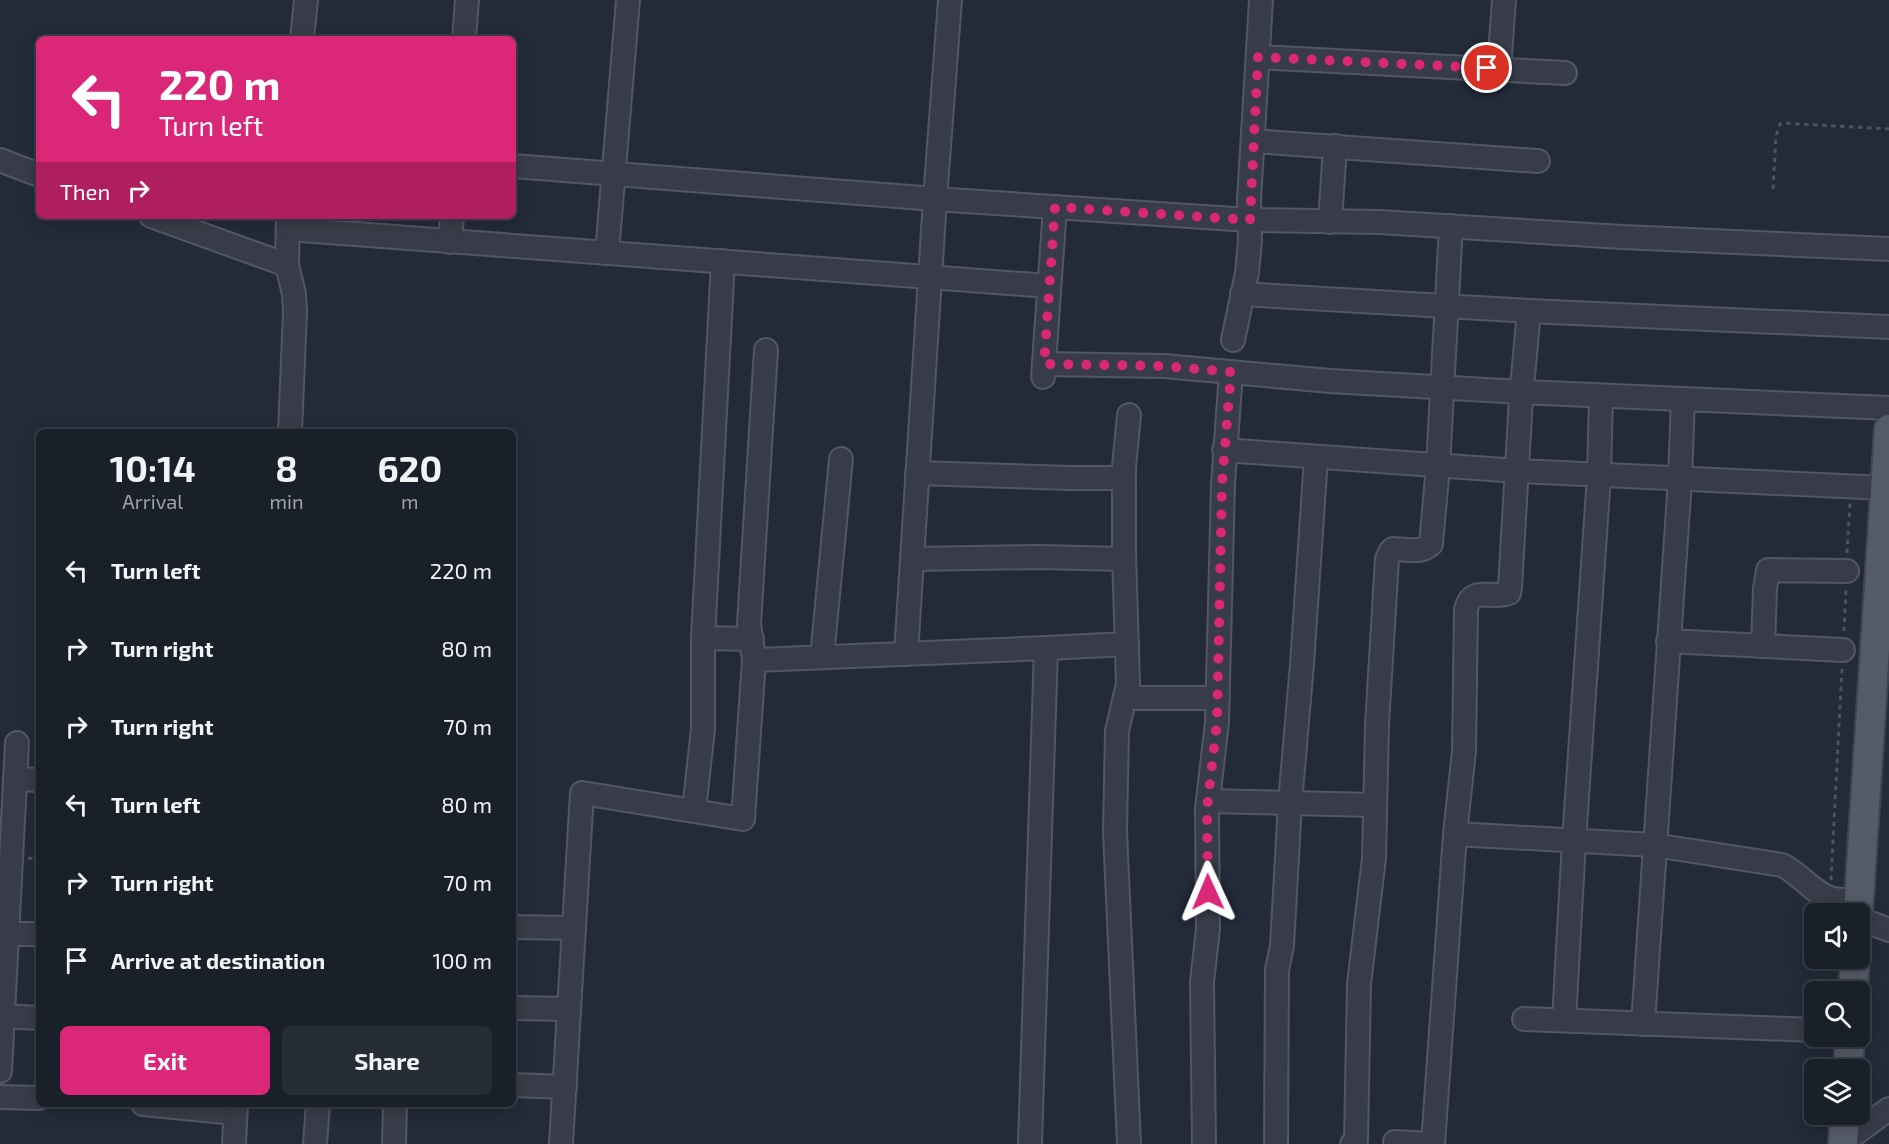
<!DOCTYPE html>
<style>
:root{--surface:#1a202a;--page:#272d36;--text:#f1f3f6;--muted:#9fa3a8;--line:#383e47;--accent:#db2777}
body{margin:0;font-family:"Exo 2",sans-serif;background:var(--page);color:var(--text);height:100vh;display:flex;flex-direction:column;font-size:22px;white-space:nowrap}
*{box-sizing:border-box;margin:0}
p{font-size:20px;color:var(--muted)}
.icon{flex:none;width:33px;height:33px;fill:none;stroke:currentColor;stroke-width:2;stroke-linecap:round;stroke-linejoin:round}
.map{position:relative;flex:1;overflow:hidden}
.side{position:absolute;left:36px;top:429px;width:480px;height:678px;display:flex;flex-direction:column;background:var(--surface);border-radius:9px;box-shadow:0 3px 15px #0003,0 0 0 2px var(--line)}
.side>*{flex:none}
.hud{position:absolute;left:36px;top:36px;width:480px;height:183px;border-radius:9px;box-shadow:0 3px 15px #0003,0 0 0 2px var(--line);background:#db2777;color:#fff;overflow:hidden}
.buttons{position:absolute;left:1804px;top:903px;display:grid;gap:12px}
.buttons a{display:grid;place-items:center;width:66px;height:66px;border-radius:9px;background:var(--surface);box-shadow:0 3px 15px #0003,0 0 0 2px var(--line);font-size:30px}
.pin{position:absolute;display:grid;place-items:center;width:51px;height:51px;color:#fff;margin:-26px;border:3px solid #fff;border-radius:50%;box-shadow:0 2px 6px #0007}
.me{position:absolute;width:66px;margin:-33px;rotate:359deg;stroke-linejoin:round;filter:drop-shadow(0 0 4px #0008)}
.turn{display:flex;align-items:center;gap:21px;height:126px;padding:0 24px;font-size:27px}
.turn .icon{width:78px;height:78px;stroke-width:2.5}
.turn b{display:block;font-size:42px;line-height:51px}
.then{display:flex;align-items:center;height:57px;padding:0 24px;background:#0003;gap:12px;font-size:22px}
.eta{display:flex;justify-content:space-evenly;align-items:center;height:102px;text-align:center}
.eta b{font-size:36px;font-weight:700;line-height:42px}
.button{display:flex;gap:12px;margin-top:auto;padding:12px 24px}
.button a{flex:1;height:69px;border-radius:9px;background:var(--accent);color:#fff;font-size:24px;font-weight:700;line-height:69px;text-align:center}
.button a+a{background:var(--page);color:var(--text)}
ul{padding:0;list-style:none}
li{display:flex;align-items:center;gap:18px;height:78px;padding:0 24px}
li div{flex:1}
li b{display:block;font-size:22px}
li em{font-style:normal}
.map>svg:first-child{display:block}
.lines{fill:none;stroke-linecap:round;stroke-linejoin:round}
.minor-casing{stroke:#525763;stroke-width:26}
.major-casing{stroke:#404551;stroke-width:32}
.path{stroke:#47565a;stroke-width:3;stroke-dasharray:4.5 4.5;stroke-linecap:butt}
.minor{stroke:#373c48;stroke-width:22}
.major{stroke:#555b68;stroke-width:28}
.route{stroke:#db2777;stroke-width:10;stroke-dasharray:0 18}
</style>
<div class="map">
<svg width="1889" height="1144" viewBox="0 0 1889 1144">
<rect width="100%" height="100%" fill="#232a38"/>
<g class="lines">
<defs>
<g id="minor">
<polyline points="302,39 306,0"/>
<polyline points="464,39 467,0"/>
<polyline points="1258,57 1565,73"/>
<polyline points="1499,69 1504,0"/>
<polyline points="1253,141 1538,161"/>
<polyline points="0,160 39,175"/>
<polyline points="513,166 935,199 1249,220 1379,222 1623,237 1889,249"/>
<polyline points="151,216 287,265"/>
<polyline points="288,216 287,265 294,294 295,311 290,432"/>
<polyline points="1330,222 1335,146"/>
<polyline points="288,229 1049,286"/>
<polyline points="450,242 452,216"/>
<polyline points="607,253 628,0"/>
<polyline points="1242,294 1529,311 1889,327"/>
<polyline points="1233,340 1247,273 1250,240 1249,200 1261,0"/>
<polyline points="1044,364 1164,366 1330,381 1521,392 1889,408"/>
<polyline points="1043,377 1055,207"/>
<polyline points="1129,415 1124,467 1124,554 1128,684 1117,731 1115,831 1129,1144"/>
<polyline points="1224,450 1518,471 1885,488"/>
<polyline points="917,473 1070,478 1124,478"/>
<polyline points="912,559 1040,557 1124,559"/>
<polyline points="703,638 752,639"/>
<polyline points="1668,641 1843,650"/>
<polyline points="1763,646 1765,589 1768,570 1847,571"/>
<polyline points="1046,648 1127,644"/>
<polyline points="906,654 935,199 950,0"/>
<polyline points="822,657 841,459"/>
<polyline points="754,660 749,624 766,350"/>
<polyline points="1125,698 1218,698"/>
<polyline points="15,779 39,780"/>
<polyline points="1208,801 1374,805"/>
<polyline points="694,810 703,729 703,638 723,261"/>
<path d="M1455 834 1654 845 1782 865C1799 873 1812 892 1830 898 1838 901 1850 900 1859 900"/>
<polyline points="1860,919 1889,930"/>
<polyline points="513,927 574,928"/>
<polyline points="0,934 39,934"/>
<polyline points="513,1008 569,1009"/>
<polyline points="3,1016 39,1018"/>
<polyline points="1524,1019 1815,1030"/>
<polyline points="1564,1020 1574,841 1599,476 1601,396"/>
<polyline points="1643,1024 1680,480 1683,399"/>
<polyline points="0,1071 17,743"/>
<polyline points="513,1085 565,1087"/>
<polyline points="0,1097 39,1098"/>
<polyline points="143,1104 235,1113"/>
<polyline points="1395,1142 1431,1144"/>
<polyline points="234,1144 236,1104"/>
<polyline points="315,1144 318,1104"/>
<polyline points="394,1144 395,1104"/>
<polyline points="561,1144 582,793 743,819 754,660 1046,648 1030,1144"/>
<polyline points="1204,1144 1202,982 1208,929 1207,809 1217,722 1223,484 1231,372"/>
<polyline points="1276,1144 1277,970 1282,946 1290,803 1302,664 1316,458"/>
<path d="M1352 1144 1356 1140 1359 984 1374 858 1377 725 1387 559 1390 552 1393 549C1406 549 1421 554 1431 544L1438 466 1451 226"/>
<path d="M1433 1144 1455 834 1464 751 1466 609C1472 585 1491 600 1509 593L1510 588 1521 398 1529 311"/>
<polyline points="1841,1144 1889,1109"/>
</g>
<g id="major">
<polyline points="1858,914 1889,429"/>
<polyline points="1853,992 1855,958"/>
<polyline points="1848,1070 1850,1036"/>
<polyline points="1843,1144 1845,1114"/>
</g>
</defs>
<!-- minor casing -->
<use href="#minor" class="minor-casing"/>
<!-- major casing -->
<use href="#major" class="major-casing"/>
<!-- path -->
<g class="path">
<polyline points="1773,189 1776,136 1780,124 1784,123 1889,129"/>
<polyline points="1847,553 1850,503"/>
<polyline points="1844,631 1846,590"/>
<polyline points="28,858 39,859"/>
<polyline points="1831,880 1842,668"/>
</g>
<!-- minor -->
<use href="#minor" class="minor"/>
<!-- major -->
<use href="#major" class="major"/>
</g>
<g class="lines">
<!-- route -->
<polyline class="route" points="1208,892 1207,809 1217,722 1222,484 1231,372 1164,366 1044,364 1055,207 1250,220 1258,57 1487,68"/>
</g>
</svg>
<div class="buttons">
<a><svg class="icon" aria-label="sound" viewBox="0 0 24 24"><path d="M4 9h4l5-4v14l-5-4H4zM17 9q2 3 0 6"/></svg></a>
<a><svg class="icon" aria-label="search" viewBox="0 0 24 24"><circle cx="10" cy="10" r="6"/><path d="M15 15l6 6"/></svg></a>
<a><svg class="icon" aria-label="layers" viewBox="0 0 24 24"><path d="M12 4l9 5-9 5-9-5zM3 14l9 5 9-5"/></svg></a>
</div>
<div class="pin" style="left:1487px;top:68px;background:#d93025"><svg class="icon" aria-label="arrive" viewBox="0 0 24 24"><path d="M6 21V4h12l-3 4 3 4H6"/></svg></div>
<svg class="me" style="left:1208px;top:892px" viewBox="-20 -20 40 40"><path d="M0-17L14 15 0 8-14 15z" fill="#db2777" stroke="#fff" stroke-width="4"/></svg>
<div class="hud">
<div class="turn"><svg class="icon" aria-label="left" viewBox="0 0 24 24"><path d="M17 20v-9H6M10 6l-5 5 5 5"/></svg><div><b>220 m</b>Turn left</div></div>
<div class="then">Then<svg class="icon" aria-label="right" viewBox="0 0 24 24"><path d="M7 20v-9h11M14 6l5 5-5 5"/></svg></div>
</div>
<section class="side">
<div class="eta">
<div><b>10:14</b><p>Arrival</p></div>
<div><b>8</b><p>min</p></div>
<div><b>620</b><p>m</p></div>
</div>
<ul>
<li><svg class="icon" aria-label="left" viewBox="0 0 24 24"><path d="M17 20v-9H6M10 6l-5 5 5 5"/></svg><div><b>Turn left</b></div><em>220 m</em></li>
<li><svg class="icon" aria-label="right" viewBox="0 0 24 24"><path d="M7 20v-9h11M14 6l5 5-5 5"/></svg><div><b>Turn right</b></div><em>80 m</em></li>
<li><svg class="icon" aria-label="right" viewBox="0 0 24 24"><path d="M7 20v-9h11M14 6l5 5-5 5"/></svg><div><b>Turn right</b></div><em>70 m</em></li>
<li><svg class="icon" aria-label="left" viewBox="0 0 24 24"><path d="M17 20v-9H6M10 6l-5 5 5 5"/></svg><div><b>Turn left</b></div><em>80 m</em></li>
<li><svg class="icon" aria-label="right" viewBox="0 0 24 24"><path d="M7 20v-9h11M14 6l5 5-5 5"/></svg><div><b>Turn right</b></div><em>70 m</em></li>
<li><svg class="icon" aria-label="arrive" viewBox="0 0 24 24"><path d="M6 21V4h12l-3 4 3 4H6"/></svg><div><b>Arrive at destination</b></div><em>100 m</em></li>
</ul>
<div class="button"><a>Exit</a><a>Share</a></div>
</section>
</div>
